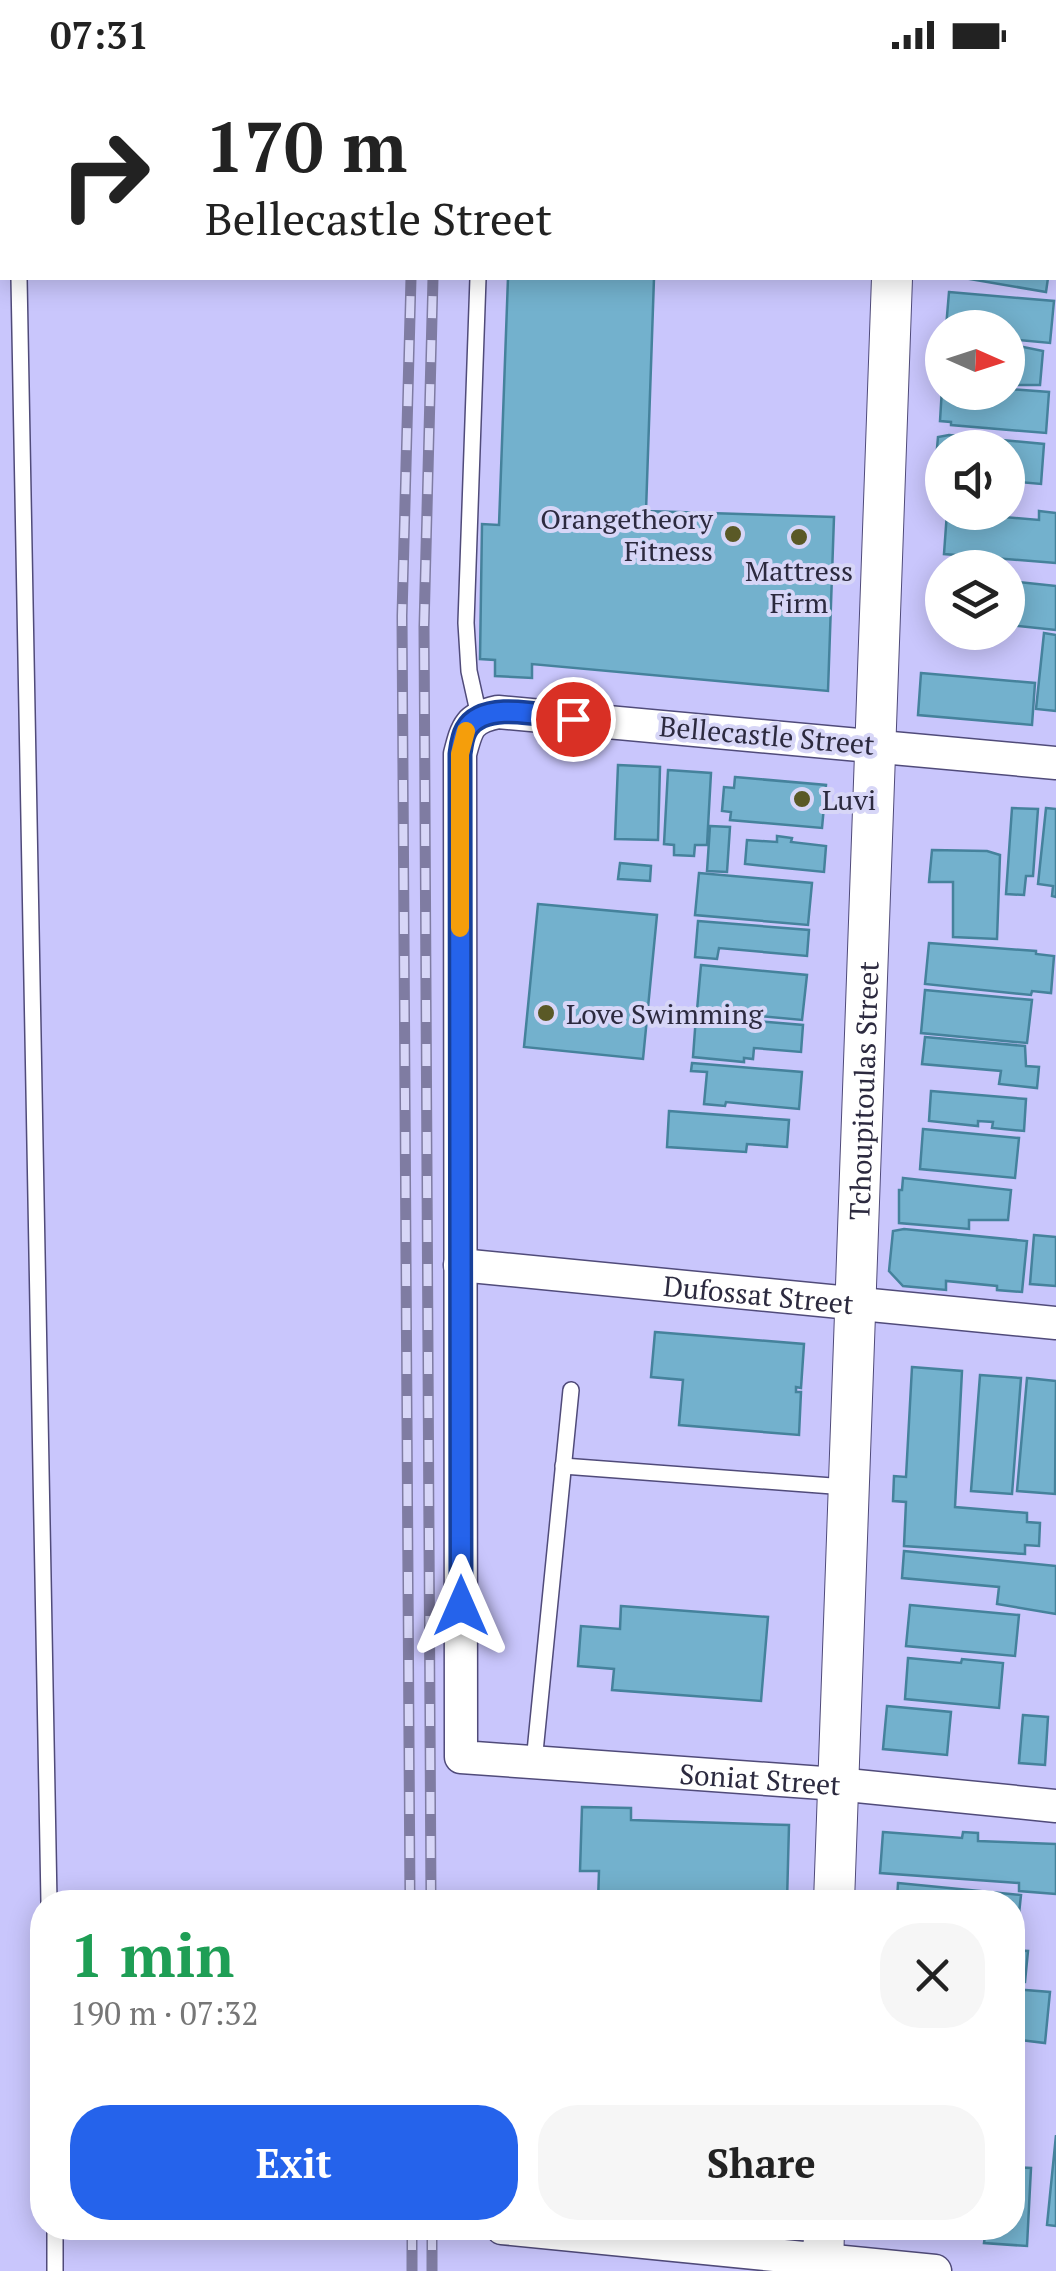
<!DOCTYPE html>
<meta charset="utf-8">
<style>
:root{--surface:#fff;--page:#f6f6f6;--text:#222;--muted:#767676;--accent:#2563eb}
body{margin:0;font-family:"PT Serif",serif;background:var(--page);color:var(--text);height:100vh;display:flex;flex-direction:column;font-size:38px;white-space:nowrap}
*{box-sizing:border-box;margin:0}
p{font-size:32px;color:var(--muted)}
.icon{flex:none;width:55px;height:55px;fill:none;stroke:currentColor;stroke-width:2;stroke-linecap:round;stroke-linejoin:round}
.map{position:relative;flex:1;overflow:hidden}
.sheet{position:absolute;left:30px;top:1820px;width:995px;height:350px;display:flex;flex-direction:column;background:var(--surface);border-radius:40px;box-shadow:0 5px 25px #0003}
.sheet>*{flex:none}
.top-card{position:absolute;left:0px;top:0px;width:1058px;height:210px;box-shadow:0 5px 25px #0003;background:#fff;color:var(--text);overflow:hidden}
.needle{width:65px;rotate:93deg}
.fabs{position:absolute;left:925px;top:240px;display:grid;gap:20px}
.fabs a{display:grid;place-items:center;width:100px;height:100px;border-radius:50%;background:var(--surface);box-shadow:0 5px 25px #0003;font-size:50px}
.pin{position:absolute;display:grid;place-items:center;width:85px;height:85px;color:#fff;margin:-42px;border:5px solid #fff;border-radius:50%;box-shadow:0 2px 10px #0007}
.me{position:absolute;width:110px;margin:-55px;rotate:0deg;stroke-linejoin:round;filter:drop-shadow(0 0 8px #0008)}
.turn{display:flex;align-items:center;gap:35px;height:210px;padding:0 40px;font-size:45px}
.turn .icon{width:130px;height:130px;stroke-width:2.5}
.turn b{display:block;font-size:70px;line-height:85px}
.round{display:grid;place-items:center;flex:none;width:105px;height:105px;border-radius:40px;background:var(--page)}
.overview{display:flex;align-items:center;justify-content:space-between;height:170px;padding:0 40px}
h1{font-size:60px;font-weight:700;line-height:75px;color:#1e9e55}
.primary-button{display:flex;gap:20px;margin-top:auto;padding:20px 40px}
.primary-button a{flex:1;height:115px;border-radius:40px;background:var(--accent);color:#fff;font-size:40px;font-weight:700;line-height:115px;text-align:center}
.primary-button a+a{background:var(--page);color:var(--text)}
.status{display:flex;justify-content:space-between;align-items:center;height:70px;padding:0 50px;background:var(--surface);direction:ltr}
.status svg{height:28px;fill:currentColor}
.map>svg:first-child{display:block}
.building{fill:#73b1cd;stroke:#45829c;stroke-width:2.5}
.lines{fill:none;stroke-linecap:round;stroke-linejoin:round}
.service-casing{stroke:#504b7a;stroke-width:18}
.minor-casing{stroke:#504b7a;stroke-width:35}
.tertiary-casing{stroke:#504b7a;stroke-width:42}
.service{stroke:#fff;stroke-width:15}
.minor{stroke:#fff;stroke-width:32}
.tertiary{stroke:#fff;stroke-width:40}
.rail-casing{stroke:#7f7ca2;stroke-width:11}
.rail{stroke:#d7d6f7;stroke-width:8;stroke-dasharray:22;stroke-linecap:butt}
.route-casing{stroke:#184099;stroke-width:25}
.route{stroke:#2563eb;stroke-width:18}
.slow{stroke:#f59e0b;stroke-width:18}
.poi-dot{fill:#5a5926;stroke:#d7d6f7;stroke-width:4}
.labels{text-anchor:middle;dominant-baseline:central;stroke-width:8;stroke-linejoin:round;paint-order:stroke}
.poi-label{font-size:28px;fill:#2c2a3f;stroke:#d7d6f7;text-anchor:start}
.street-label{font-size:28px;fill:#2c2a3f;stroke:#d7d6f7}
</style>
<div class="status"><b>07:31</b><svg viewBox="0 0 49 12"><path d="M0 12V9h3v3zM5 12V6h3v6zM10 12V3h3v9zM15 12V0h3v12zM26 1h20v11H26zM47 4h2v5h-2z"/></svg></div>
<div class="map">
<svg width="1056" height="2201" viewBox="0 0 1056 2201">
<rect width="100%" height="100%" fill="#c9c6fc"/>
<!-- building -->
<g class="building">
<polygon points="515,0 682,0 515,2"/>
<polygon points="508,208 654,208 646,441 834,447 828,621 532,594 532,608 495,606 495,590 480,589 482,454 499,455"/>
<polygon points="964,208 1048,208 1046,222"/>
<polygon points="949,222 1054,231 1050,273 1008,269 1008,258 946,258"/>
<polygon points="1008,274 1043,281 1040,315 1008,315"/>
<polygon points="942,318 942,322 1008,322 1008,319 1049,322 1046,363 951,355 951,352 940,351"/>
<polygon points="949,365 1044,374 1041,414 1008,411 1008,378 942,378 942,402 935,401 938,367"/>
<polygon points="1039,441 1056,443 1056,493 944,484 947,442 1039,450"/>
<polygon points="935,505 942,505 942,549 931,548"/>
<polygon points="1008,511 1056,516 1056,560 1008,555"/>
<polygon points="1044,563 1056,565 1056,641 1036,639"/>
<polygon points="921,603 1035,613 1032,655 918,645"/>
<polygon points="618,695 660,697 658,770 615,769"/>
<polygon points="668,700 711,703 707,775 695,775 694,786 674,785 674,775 664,774"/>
<polygon points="735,707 826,715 822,758 730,750 731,742 722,741 724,717 734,718"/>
<polygon points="1012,738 1038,739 1033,806 1026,806 1024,825 1006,824"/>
<polygon points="1046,738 1056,739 1056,827 1052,826 1053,816 1038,814"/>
<polygon points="710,756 730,757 727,802 707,801"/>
<polygon points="777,766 792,768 791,772 826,776 824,802 745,794 747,770 777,772"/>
<polygon points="932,780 987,781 1000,785 997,869 953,867 953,812 929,812"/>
<polygon points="620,793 651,796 650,811 618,809"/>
<polygon points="699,803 812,813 808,855 695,845"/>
<polygon points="538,834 657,845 643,989 524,977"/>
<polygon points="698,851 809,860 807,886 719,878 717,889 695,887"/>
<polygon points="929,873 1036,881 1036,884 1054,886 1051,923 1032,921 1031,925 925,914"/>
<polygon points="701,895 807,905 802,950 697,940"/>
<polygon points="925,920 1032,930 1027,973 921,963"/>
<polygon points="696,946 803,955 801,982 754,978 753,989 744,988 744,992 693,987"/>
<polygon points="925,967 1025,976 1026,996 1039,997 1037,1018 999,1014 1001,1001 922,994"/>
<polygon points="692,993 802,1002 799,1039 726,1032 725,1036 704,1034 707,1002 691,1001"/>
<polygon points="931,1021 1026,1029 1024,1061 992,1058 993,1052 978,1051 978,1056 929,1051"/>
<polygon points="669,1041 789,1050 787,1077 747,1074 746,1082 667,1077"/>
<polygon points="923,1059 1019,1068 1015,1108 920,1099"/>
<polygon points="903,1108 1011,1120 1008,1150 969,1150 969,1159 899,1153 899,1120 902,1120"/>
<polygon points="904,1159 1027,1171 1022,1222 997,1220 997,1216 946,1211 946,1220 903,1216 889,1201 893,1161"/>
<polygon points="1034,1165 1056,1167 1056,1216 1030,1214"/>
<polygon points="655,1262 804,1274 801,1318 796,1317 796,1322 801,1322 799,1365 679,1355 683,1310 651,1307"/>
<polygon points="912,1297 962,1301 955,1437 1027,1443 1027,1452 1040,1453 1039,1476 1025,1475 1025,1484 904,1476 906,1432 893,1431 894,1406 906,1407"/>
<polygon points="980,1305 1021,1308 1012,1424 971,1421"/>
<polygon points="1027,1308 1056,1311 1055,1424 1017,1421"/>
<polygon points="904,1481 1056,1496 1056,1544 997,1534 999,1517 902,1508"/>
<polygon points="910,1535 1019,1545 1015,1586 906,1576"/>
<polygon points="621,1536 768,1547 761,1631 612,1620 614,1599 578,1596 581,1556 620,1559"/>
<polygon points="908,1588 961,1593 962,1589 1003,1593 999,1638 905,1629"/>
<polygon points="887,1636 951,1642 947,1685 883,1679"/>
<polygon points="1023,1645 1048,1647 1045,1695 1019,1693"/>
<polygon points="582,1737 631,1738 631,1750 789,1755 787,1832 598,1832 599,1801 580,1801"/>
<polygon points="883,1762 962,1768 963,1762 978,1763 978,1771 1056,1774 1056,1824 1019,1821 1019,1813 880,1803"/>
<polygon points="898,1813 1021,1825 1018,1853 1012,1852 1012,1832 889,1832 889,1830 897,1831"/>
<polygon points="1012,1880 1028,1881 1025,1912 1012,1911"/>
<polygon points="1012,1919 1050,1922 1045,1973 1012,1969"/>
<polygon points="1056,2065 1056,2156 1047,2155"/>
<polygon points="1012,2097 1031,2098 1027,2176 984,2173 986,2158 1012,2158"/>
<polygon points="868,2158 941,2158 940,2166 867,2160"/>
</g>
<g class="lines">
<defs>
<g id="service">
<polyline points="17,0 17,2"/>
<polyline points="485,2 485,0"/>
<polyline points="1055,42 1056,42"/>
<polyline points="1055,62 1056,62"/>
<polyline points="19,208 49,1832"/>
<polyline points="478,208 466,553 469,601 479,646"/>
<polyline points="563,1396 846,1417"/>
<polyline points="534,1692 571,1320"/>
<polyline points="55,2158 55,2201"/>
</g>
<g id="minor">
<polyline points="1055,136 1056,136"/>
<path id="s1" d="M1056 693 498 642C469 648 467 657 460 684L461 1687 837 1714 1056 1736"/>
<path id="s2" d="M460 1195 1056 1253"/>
<polyline points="502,2158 935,2201"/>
</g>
<g id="tertiary">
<polyline points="900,2 900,0"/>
<path id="s3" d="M834 1832 892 208"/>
<polyline points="823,2201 824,2158"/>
</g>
</defs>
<!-- service casing -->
<use href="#service" class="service-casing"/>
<!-- minor casing -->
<use href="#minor" class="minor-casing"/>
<!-- tertiary casing -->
<use href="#tertiary" class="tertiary-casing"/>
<!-- service -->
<use href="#service" class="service"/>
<!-- minor -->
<use href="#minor" class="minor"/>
<!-- tertiary -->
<use href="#tertiary" class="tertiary"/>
<defs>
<g id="rail">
<polyline points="419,2 419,0"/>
<polyline points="440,2 441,0"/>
<polyline points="410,1832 402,546 411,208"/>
<polyline points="431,1832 424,557 433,208"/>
<polyline points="412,2158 412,2201"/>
<polyline points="432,2158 432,2201"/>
</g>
</defs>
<!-- rail casing -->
<use href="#rail" class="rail-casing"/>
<!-- rail -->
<use href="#rail" class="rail"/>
</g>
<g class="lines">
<defs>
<path id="route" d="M461 1536 460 684C461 677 462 667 466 660 483 629 544 646 573 649"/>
</defs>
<!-- route casing -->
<use href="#route" class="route-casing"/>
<!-- route -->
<use href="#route" class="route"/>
<!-- slow -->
<polyline class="slow" points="460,858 460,684 466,661"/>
</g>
<!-- markers -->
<g class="poi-dot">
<circle cx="733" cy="464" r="10"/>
<circle cx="799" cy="467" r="10"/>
<circle cx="802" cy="729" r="10"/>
<circle cx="546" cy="943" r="10"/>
</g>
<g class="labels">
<!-- poi labels -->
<g class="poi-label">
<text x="713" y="448" text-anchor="end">Orangetheory<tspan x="713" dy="32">Fitness</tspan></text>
<text x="799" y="500" text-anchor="middle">Mattress<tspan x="799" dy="32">Firm</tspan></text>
<text x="822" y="729">Luvi</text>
<text x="566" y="943">Love Swimming</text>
</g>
<!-- street labels -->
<g class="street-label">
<text transform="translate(767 665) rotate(5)">Bellecastle Street</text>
<text stroke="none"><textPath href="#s3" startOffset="812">Tchoupitoulas Street</textPath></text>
<text stroke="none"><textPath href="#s2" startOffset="300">Dufossat Street</textPath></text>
<text stroke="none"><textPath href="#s1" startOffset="1925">Soniat Street</textPath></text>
</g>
</g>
</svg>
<div class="fabs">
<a><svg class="needle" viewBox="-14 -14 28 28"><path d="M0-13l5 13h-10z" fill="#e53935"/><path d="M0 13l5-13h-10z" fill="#767676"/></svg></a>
<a><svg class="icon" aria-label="sound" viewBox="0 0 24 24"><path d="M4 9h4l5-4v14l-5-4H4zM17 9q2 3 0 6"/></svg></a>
<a><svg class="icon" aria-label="layers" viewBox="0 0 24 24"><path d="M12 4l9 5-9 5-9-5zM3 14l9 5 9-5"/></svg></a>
</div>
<div class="pin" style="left:573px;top:649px;background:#d93025"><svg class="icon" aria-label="arrive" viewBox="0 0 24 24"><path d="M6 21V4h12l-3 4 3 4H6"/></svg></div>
<svg class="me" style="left:461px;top:1536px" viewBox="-20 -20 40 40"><path d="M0-17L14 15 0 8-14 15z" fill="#2563eb" stroke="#fff" stroke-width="4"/></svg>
<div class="top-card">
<div class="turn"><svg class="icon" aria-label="right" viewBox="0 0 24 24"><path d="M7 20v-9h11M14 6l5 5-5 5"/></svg><div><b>170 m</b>Bellecastle Street</div></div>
</div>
<section class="sheet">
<div class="overview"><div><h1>1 min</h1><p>190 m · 07:32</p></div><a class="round"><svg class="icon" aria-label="close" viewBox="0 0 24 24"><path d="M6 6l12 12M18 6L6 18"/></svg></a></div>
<div class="primary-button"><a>Exit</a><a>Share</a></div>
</section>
</div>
